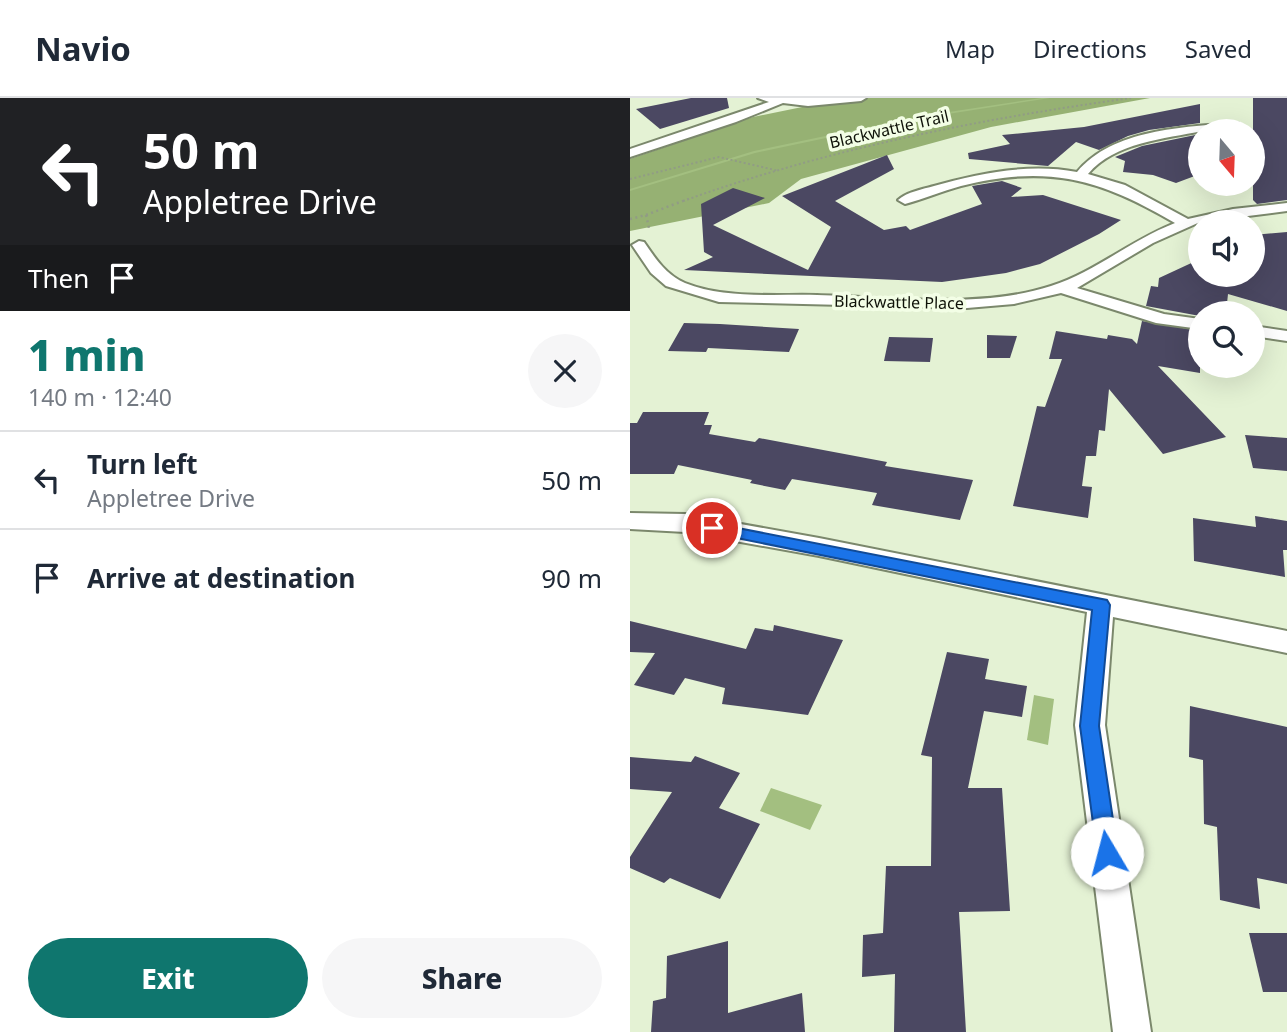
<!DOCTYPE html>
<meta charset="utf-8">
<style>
:root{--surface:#fff;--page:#f6f6f7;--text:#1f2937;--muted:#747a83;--line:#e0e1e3;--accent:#0f766e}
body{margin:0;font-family:"Noto Sans",sans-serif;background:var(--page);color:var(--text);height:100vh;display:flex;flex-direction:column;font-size:26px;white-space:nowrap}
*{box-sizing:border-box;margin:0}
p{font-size:23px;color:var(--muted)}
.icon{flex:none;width:38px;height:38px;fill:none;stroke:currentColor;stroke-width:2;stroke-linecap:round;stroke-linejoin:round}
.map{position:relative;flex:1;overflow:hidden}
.drawer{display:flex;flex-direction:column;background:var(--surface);width:630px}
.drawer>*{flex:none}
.top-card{background:#202124;color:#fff;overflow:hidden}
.needle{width:46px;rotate:161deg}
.buttons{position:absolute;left:558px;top:21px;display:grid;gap:14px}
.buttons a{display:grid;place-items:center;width:77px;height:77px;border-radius:50%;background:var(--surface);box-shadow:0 7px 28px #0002;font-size:35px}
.pin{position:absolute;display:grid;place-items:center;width:60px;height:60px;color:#fff;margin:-30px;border:4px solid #fff;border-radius:50%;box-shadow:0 2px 7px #0007}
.me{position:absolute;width:77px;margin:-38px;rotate:352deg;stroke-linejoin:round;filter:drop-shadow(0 0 5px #0008)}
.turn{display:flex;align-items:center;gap:24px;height:147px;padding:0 28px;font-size:32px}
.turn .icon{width:91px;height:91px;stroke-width:2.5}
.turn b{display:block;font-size:49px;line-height:60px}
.then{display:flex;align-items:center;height:66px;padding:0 28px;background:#0003;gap:14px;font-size:26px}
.round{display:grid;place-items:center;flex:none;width:74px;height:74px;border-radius:37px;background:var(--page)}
.overview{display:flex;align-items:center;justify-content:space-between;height:119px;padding:0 28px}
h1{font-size:42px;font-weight:800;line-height:52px;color:var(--accent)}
.action{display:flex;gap:14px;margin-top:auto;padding:14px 28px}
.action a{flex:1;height:80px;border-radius:42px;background:var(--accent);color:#fff;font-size:28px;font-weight:800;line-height:80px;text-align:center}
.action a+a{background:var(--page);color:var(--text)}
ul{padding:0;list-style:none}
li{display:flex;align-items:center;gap:21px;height:98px;padding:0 28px;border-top:2px solid var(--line)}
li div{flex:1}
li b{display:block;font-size:26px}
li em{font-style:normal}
header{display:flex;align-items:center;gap:42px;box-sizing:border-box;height:98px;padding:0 35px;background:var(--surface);border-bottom:2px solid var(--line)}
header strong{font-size:33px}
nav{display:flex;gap:38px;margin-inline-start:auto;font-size:24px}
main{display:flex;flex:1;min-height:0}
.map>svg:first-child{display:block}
.forest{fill:#96b173}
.water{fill:#a3bf80}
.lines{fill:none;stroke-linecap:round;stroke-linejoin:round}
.stream{fill:#a3bf80;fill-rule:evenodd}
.building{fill:#4b4862}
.minor-casing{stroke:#7b886c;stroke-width:4}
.path-far1{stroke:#919c85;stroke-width:2;stroke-dasharray:2 2.5;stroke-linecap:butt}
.path{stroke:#919c85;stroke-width:2.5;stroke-dasharray:2 3.5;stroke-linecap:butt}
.minor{fill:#fff;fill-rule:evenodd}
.route{fill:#1a73e8;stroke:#114b97;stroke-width:2}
.labels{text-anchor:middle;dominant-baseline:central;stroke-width:7;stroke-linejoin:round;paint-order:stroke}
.far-street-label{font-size:16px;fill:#0e1208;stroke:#f3fee6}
</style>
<header>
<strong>Navio</strong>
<nav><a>Map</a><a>Directions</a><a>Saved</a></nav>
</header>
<main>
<section class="drawer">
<div class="top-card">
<div class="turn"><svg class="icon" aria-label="left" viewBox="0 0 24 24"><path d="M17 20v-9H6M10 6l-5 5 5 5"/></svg><div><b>50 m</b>Appletree Drive</div></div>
<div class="then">Then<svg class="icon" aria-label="arrive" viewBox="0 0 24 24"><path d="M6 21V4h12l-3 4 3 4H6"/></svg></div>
</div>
<div class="overview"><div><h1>1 min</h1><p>140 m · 12:40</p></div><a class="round"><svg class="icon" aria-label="close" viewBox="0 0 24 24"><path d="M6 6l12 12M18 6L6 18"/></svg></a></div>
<ul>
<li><svg class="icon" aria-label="left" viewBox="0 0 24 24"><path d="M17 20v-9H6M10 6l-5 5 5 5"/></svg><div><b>Turn left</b><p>Appletree Drive</p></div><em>50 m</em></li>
<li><svg class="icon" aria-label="arrive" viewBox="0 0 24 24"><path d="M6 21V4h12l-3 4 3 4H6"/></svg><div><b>Arrive at destination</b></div><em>90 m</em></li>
</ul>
<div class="action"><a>Exit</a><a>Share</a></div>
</section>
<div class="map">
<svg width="657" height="934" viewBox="0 0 657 934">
<rect width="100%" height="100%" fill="#e4f2d4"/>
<!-- forest -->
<polygon class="forest" points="216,0 520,0 361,29 171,81 139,105 0,133 0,61 123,19"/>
<!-- water -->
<g class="water">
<polygon points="404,597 424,601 418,647 397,642"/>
<polygon points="141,690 192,707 180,732 130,713"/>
</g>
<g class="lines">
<!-- stream -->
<polygon class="stream" points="411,0 420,0 286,21 125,55 0,93 0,91 124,53 286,19"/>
</g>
<!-- building -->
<g class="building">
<polygon points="61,0 97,0 99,10 30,31 6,11"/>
<polygon points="623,0 657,0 657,102 627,106 623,102"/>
<polygon points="570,6 570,25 519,32 498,38 469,52 446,44 418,68 339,61 338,55 380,46 372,37 454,29"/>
<polygon points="570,36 570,76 546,85 523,77 493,74 495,63 485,59 512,48"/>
<polygon points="257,57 264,71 205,103 254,132 276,128 280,132 352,106 342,88 372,83 392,90 381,99 413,97 491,122 469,136 410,166 376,175 312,184 54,172 83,159 74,154 71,106 103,90 135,100 83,127 178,172 201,129 152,98"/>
<polygon points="657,134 657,213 598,196 596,215 570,215 570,218 516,208 521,188 528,189 529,180 570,161 570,177 623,177 623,137"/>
<polygon points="512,223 570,233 570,275 528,268 596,339 533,356 479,291 475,333 469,332 466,358 456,358 452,388 462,389 458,420 383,408 407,308 415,309 432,261 419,261 426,233 477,241 478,237 502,241 507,246"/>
<polygon points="54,225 90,226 169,231 159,254 78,250 76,254 38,253"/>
<polygon points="357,237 387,238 380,260 357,260"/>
<polygon points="259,239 303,240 300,264 254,263"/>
<polygon points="13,314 79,314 74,327 82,327 79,336 125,344 129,340 257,364 255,368 343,382 330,422 242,407 247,395 162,381 155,392 120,385 122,382 48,367 44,376 0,376 0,325 7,325"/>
<polygon points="615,337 657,340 657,373 623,370"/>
<polygon points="625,418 657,423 657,452 653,452 655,479 564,463 563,420 626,429"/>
<polygon points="0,523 116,551 125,530 143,533 144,527 213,542 178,617 92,606 95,590 55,580 44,597 4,587 25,555 0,554"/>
<polygon points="317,554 359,561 355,581 397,588 392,619 354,613 338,690 372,690 380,813 329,814 336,934 264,934 265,876 232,879 233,837 253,835 256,768 301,768 302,659 291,657"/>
<polygon points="560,608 657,629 657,786 627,780 630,811 590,802 587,729 574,726 573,662 559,659"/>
<polygon points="65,658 110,675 89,710 130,726 90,801 40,780 34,785 0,770 0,759 42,694 0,691 0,659 61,664"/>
<polygon points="619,835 657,835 657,894 633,894"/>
<polygon points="98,843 98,915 172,895 175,934 21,934 23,903 36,900 37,858"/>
</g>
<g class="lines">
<defs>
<g id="minor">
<polygon points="128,0 236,0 231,3 178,8 153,5 106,24 0,59 0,51 139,4"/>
<path d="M606 25 610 26V30C597 33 584 31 572 33 535 41 485 44 458 76L495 87 558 121 603 111 657 105V113L570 124 523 145 447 190 534 216 570 221V231L526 225 431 195 384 206 337 210 89 204 36 188 21 175 2 147 9 143 14 144C25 160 36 177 55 185 95 201 145 196 187 197 260 199 351 211 421 188 465 174 501 142 545 125 470 81 418 66 331 88 312 93 294 101 275 106L268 102C277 94 293 91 304 88 350 75 399 65 447 74 483 31 553 29 606 25Z"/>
<polygon points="623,228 657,233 657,243 623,238"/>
<polygon points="0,415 55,416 189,440 657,533 657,555 483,519 475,627 521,934 483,934 445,627 457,514 189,458 55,434 0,431"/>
</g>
</defs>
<!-- minor casing -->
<use href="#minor" class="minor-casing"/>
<!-- path-far1 -->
<g class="path-far1">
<polyline points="0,81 89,59 149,73"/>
<path d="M53 103C198 51 349 21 501 0"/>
</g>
<!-- path -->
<g class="path">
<polyline points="16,117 58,101"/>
<polyline points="0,121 16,117 19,130"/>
</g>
<!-- minor -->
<use href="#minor" class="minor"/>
</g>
<!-- route -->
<polygon class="route" points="82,425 477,502 480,507 469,628 488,755 485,763 477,766 470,763 467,755 450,628 462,512 77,434 74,430"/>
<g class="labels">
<!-- far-street labels -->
<g class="far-street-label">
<text transform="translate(259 31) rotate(-13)">Blackwattle Trail</text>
<text transform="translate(269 204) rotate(1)">Blackwattle Place</text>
</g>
</g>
</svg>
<div class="buttons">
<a><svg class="needle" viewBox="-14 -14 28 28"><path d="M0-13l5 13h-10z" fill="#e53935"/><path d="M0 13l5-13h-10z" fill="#747a83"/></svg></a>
<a><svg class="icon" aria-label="sound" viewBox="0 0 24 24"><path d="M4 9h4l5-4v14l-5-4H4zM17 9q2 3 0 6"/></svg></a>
<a><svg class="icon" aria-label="search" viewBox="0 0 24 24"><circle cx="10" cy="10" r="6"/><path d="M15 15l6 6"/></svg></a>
</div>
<div class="pin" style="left:82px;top:430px;background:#d93025"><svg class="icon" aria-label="arrive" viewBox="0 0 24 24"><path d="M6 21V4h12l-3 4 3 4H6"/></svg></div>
<svg class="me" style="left:477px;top:755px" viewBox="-20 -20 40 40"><circle r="19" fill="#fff"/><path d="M0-13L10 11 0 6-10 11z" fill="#1a73e8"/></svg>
</div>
</main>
